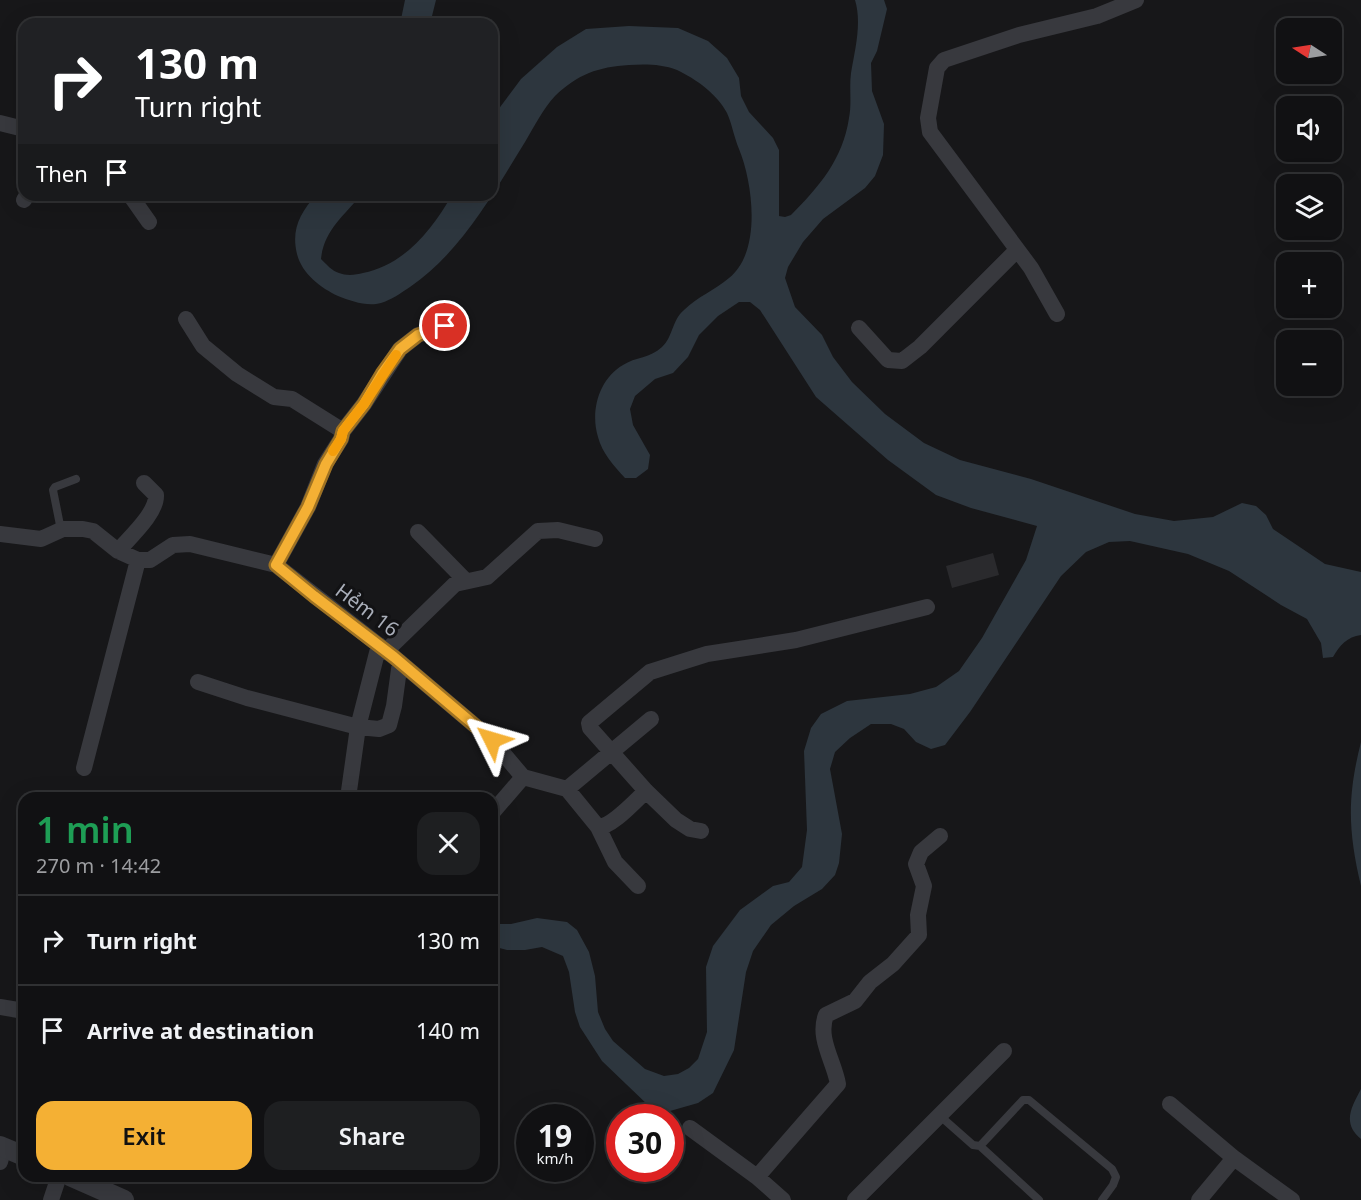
<!DOCTYPE html>
<html lang="en">
<head>
<meta charset="utf-8">
<style>
	:root { --surface:#111113; --page:#1e1f21; --text:#f1f3f6; --muted:#9c9da0; --line:#303133; --accent:#f4b034 }
	body { margin:0; font-family:"Noto Sans",sans-serif; background:var(--page); color:var(--text); height:100vh; display:flex; flex-direction:column; font-size:22px; white-space:nowrap }
	* { box-sizing:border-box; margin:0 }
	p { font-size:20px; color:var(--muted) }
	.icon { flex:none; width:33px; height:33px; fill:none; stroke:currentColor; stroke-width:2; stroke-linecap:round; stroke-linejoin:round }
	.map { position:relative; flex:1; overflow:hidden }
	.details { position:absolute; left:18px; top:792px; width:480px; height:390px; display:flex; flex-direction:column; background:var(--surface); border-radius:18px; box-shadow:0 6px 24px #0002,0 0 0 2px var(--line) }
	.details>* { flex:none }
	.banner { position:absolute; left:18px; top:18px; width:480px; height:183px; border-radius:18px; box-shadow:0 6px 24px #0002,0 0 0 2px var(--line); background:#202124; color:#fff; overflow:hidden }
	.needle { width:39px; rotate:282deg }
	.tools { position:absolute; left:1276px; top:18px; display:grid; gap:12px }
	.tools a { display:grid; place-items:center; width:66px; height:66px; border-radius:12px; background:var(--surface); box-shadow:0 6px 24px #0002,0 0 0 2px var(--line); font-size:30px }
	.speed { position:absolute; left:516px; top:1104px; display:flex; gap:12px; font-size:30px; font-weight:700; text-align:center }
	.speed>* { display:grid; place-content:center; width:78px; height:78px; border-radius:50%; background:var(--surface); box-shadow:0 6px 24px #0002,0 0 0 2px var(--line); line-height:1 }
	.speed small { font-size:15px; font-weight:400 }
	.speed .limit { border:9px solid #d22; background:#fff; color:#111 }
	.pin { position:absolute; display:grid; place-items:center; width:51px; height:51px; color:#fff; margin:-26px; border:3px solid #fff; border-radius:50%; box-shadow:0 2px 6px #0007 }
	.me { position:absolute; width:66px; margin:-33px; rotate:310deg; stroke-linejoin:round; filter:drop-shadow(0 0 4px #0008) }
	.turn { display:flex; align-items:center; gap:21px; height:126px; padding:0 18px; font-size:27px }
	.turn .icon { width:78px; height:78px; stroke-width:2.5 }
	.turn b { display:block; font-size:42px; line-height:51px }
	.then { display:flex; align-items:center; height:57px; padding:0 18px; background:#0003; gap:12px; font-size:22px }
	.round { display:grid; place-items:center; flex:none; width:63px; height:63px; border-radius:18px; background:var(--page) }
	.summary { display:flex; align-items:center; justify-content:space-between; height:102px; padding:0 18px }
	h1 { font-size:36px; font-weight:600; line-height:45px; color:#1e9e55 }
	.primary-button { display:flex; gap:12px; margin-top:auto; padding:12px 18px }
	.primary-button a { flex:1; height:69px; border-radius:18px; background:var(--accent); color:#111; font-size:24px; font-weight:600; line-height:69px; text-align:center }
	.primary-button a+a { background:var(--page); color:var(--text) }
	ul { padding:0; list-style:none }
	li { display:flex; align-items:center; gap:18px; height:90px; padding:0 18px; border-top:2px solid var(--line) }
	li div { flex:1 }
	li b { display:block; font-size:22px }
	li em { font-style:normal }
	.map>svg:first-child { display:block }
</style>
</head>
<body>
<div class="map">
<svg width="1361" height="1200" viewBox="0 0 1361 1200">
	<rect width="100%" height="100%" fill="#171719"/>
	<path fill="#2d363e" d="M405,0H436L430,24H400Z
		M855,0H884L887,9L877,51L871,63L872,91L884,124L883,155L875,176L865,188L823,219L803,242L788,267L785,278L795,307L822,335L833,357L852,382L885,414L924,443L960,460L1031,479L1135,514L1174,521L1213,517L1242,503L1256,506L1266,515L1273,529L1325,564L1361,572V635C1347,637 1340,645 1333,657L1323,658L1321,643L1307,619L1281,605L1229,571L1188,554L1130,541L1109,542L1086,552L1061,576L970,712L945,745L931,749L916,742L904,729L891,724H871L850,738L835,752L830,769L842,834L839,863L835,875L822,889L794,906L771,925L753,951L746,972L734,1050L713,1093L698,1103L670,1111L650,1107L602,1061L580,1027L575,1012L569,972L563,956L542,947L525,950H507L492,946V924H511L537,918L567,922L577,930L589,952L595,976L598,1012L605,1029L613,1041L645,1069L664,1076L678,1074L689,1068L698,1059L707,1032L706,967L713,946L740,910L773,886L789,882L802,867L807,830L804,751L811,728L821,714L847,701L910,694L936,687L959,671L982,638L1026,560L1037,526L971,508L936,495L888,460L816,397L760,310L750,302H739L718,316L699,335L688,357L673,373L655,379L635,396L630,409L633,425L650,455L648,469L636,478H625C614,466 602,453 598,437C590,411 599,379 623,365C635,357 651,358 662,347C673,337 672,320 684,310C697,297 715,290 729,278C762,252 753,183 739,149C734,137 732,124 727,113C717,94 696,79 677,70C662,64 645,64 629,65C598,67 578,74 555,96C543,109 534,127 525,142C493,194 461,252 410,287C401,293 391,300 381,303C367,307 351,301 338,296C321,288 302,274 297,254C291,230 300,213 316,195H361C344,216 324,230 321,259C326,264 332,271 339,273C346,276 356,275 363,273C404,265 432,230 452,195H492V118L521,79L557,47L586,29L629,26L678,28L708,41L727,58L739,78L741,96L749,112L773,138L779,150V216L785,217L791,215C819,187 843,159 849,118C852,103 849,88 851,73C855,49 862,23 855,0Z
		M1361,742V886C1348,831 1347,797 1361,742Z
		M1361,1089V1139C1342,1123 1351,1108 1361,1089Z"/>
	<path fill="#2a2a2d" d="M993,553L999,575L952,588L946,566Z"/>
	<g fill="none" stroke-linecap="round" stroke-linejoin="round">
		<path stroke="#38393e" stroke-width="8" d="M61,530L53,490L55,487L76,479
			M939,1115L973,1145L980,1146L1039,1200
			M980,1146L1023,1100H1029L1112,1169L1116,1177L1113,1185L1102,1200"/>
		<path stroke="#38393e" stroke-width="16" d="M0,123L24,129
			M130,195L149,222
			M24,200L27,195
			M1057,314L1031,268L930,132L928,118L937,68L944,60L1019,35L1097,16L1136,0
			M186,319L203,346L237,374L274,397L292,399L343,431L341,439L325,464L308,507L276,565
			M859,328L888,360L902,361L920,347L1017,250
			M343,431L364,404L400,349L418,335L457,322
			M418,532L466,581
			M0,534L41,539L63,529H83L93,531L118,551L138,560H150L173,545L190,544L276,565L394,657L492,740L523,777L567,789L598,827L615,862L638,886
			M118,551C130,537 157,513 156,495L144,483
			M386,651L455,584L487,577L538,531L558,530L595,539
			M198,682L247,698L358,727L379,729L389,725L394,706L400,662
			M84,768L138,560
			M567,789L651,719
			M348,798L358,727L379,645
			M492,813L523,777
			M598,827C612,827 635,801 646,791
			M701,831L690,829L676,820L646,791L590,728L589,723L650,672L707,654L796,640L927,607
			M0,1007L24,1011
			M1170,1104L1234,1158L1199,1200
			M690,1128L757,1177L783,1200
			M1234,1158L1292,1200
			M0,1162L4,1147
			M757,1177L838,1084C834,1061 817,1038 826,1015L855,1001L870,982L893,964L919,935L918,915L924,886L916,864L921,852L940,836
			M51,1200L59,1176
			M855,1200L1004,1051"/>
		<path stroke="#38393e" stroke-width="20" d="M0,1146L24,1156
			M70,1176L124,1200"/>
	</g>
	<g fill="none" stroke-linecap="round" stroke-linejoin="round">
		<g stroke="#9f7222" stroke-width="15">
			<path id="route" d="M445,326L418,335L400,349L382,374L364,404L343,431L341,439L326,464L308,507L276,565L314,596L394,657L492,740"/>
		</g>
		<use href="#route" stroke="#f4b034" stroke-width="10"/>
		<path stroke="#f59e0b" stroke-width="10" d="M333,451L341,439L343,431L364,404L396,355"/>
	</g>
	<g text-anchor="middle" stroke-width="6" stroke-linejoin="round" paint-order="stroke">
		<g font-size="20" fill="#a9aeb9" stroke="#121214">
			<text transform="translate(367 610) rotate(37)" y="7">Hẻm 16</text>
		</g>
	</g>
</svg>
<div class="tools">
<a><svg class="needle" viewBox="-14 -14 28 28"><path d="M0-13l5 13h-10z" fill="#e53935"/><path d="M0 13l5-13h-10z" fill="#9c9da0"/></svg></a>
<a><svg class="icon" aria-label="sound" viewBox="0 0 24 24"><path d="M4 9h4l5-4v14l-5-4H4zM17 9q2 3 0 6"/></svg></a>
<a><svg class="icon" aria-label="layers" viewBox="0 0 24 24"><path d="M12 4l9 5-9 5-9-5zM3 14l9 5 9-5"/></svg></a>
<a>+</a>
<a>−</a>
</div>
<div class="speed"><div>19<small>km/h</small></div><div class="limit">30</div></div>
<div class="pin" style="left:445px;top:326px;background:#d93025"><svg class="icon" aria-label="arrive" viewBox="0 0 24 24"><path d="M6 21V4h12l-3 4 3 4H6"/></svg></div>
<svg class="me" style="left:492px;top:740px" viewBox="-20 -20 40 40"><path d="M0-17L14 15 0 8-14 15z" fill="#f4b034" stroke="#fff" stroke-width="4"/></svg>
<div class="banner">
<div class="turn"><svg class="icon" aria-label="right" viewBox="0 0 24 24"><path d="M7 20v-9h11M14 6l5 5-5 5"/></svg><div><b>130 m</b>Turn right</div></div>
<div class="then">Then<svg class="icon" aria-label="arrive" viewBox="0 0 24 24"><path d="M6 21V4h12l-3 4 3 4H6"/></svg></div>
</div>
<section class="details">
<div class="summary"><div><h1>1 min</h1><p>270 m · 14:42</p></div><a class="round"><svg class="icon" aria-label="close" viewBox="0 0 24 24"><path d="M6 6l12 12M18 6L6 18"/></svg></a></div>
<ul>
<li><svg class="icon" aria-label="right" viewBox="0 0 24 24"><path d="M7 20v-9h11M14 6l5 5-5 5"/></svg><div><b>Turn right</b></div><em>130 m</em></li>
<li><svg class="icon" aria-label="arrive" viewBox="0 0 24 24"><path d="M6 21V4h12l-3 4 3 4H6"/></svg><div><b>Arrive at destination</b></div><em>140 m</em></li>
</ul>
<div class="primary-button"><a>Exit</a><a>Share</a></div>
</section>
</div>
</body>
</html>
